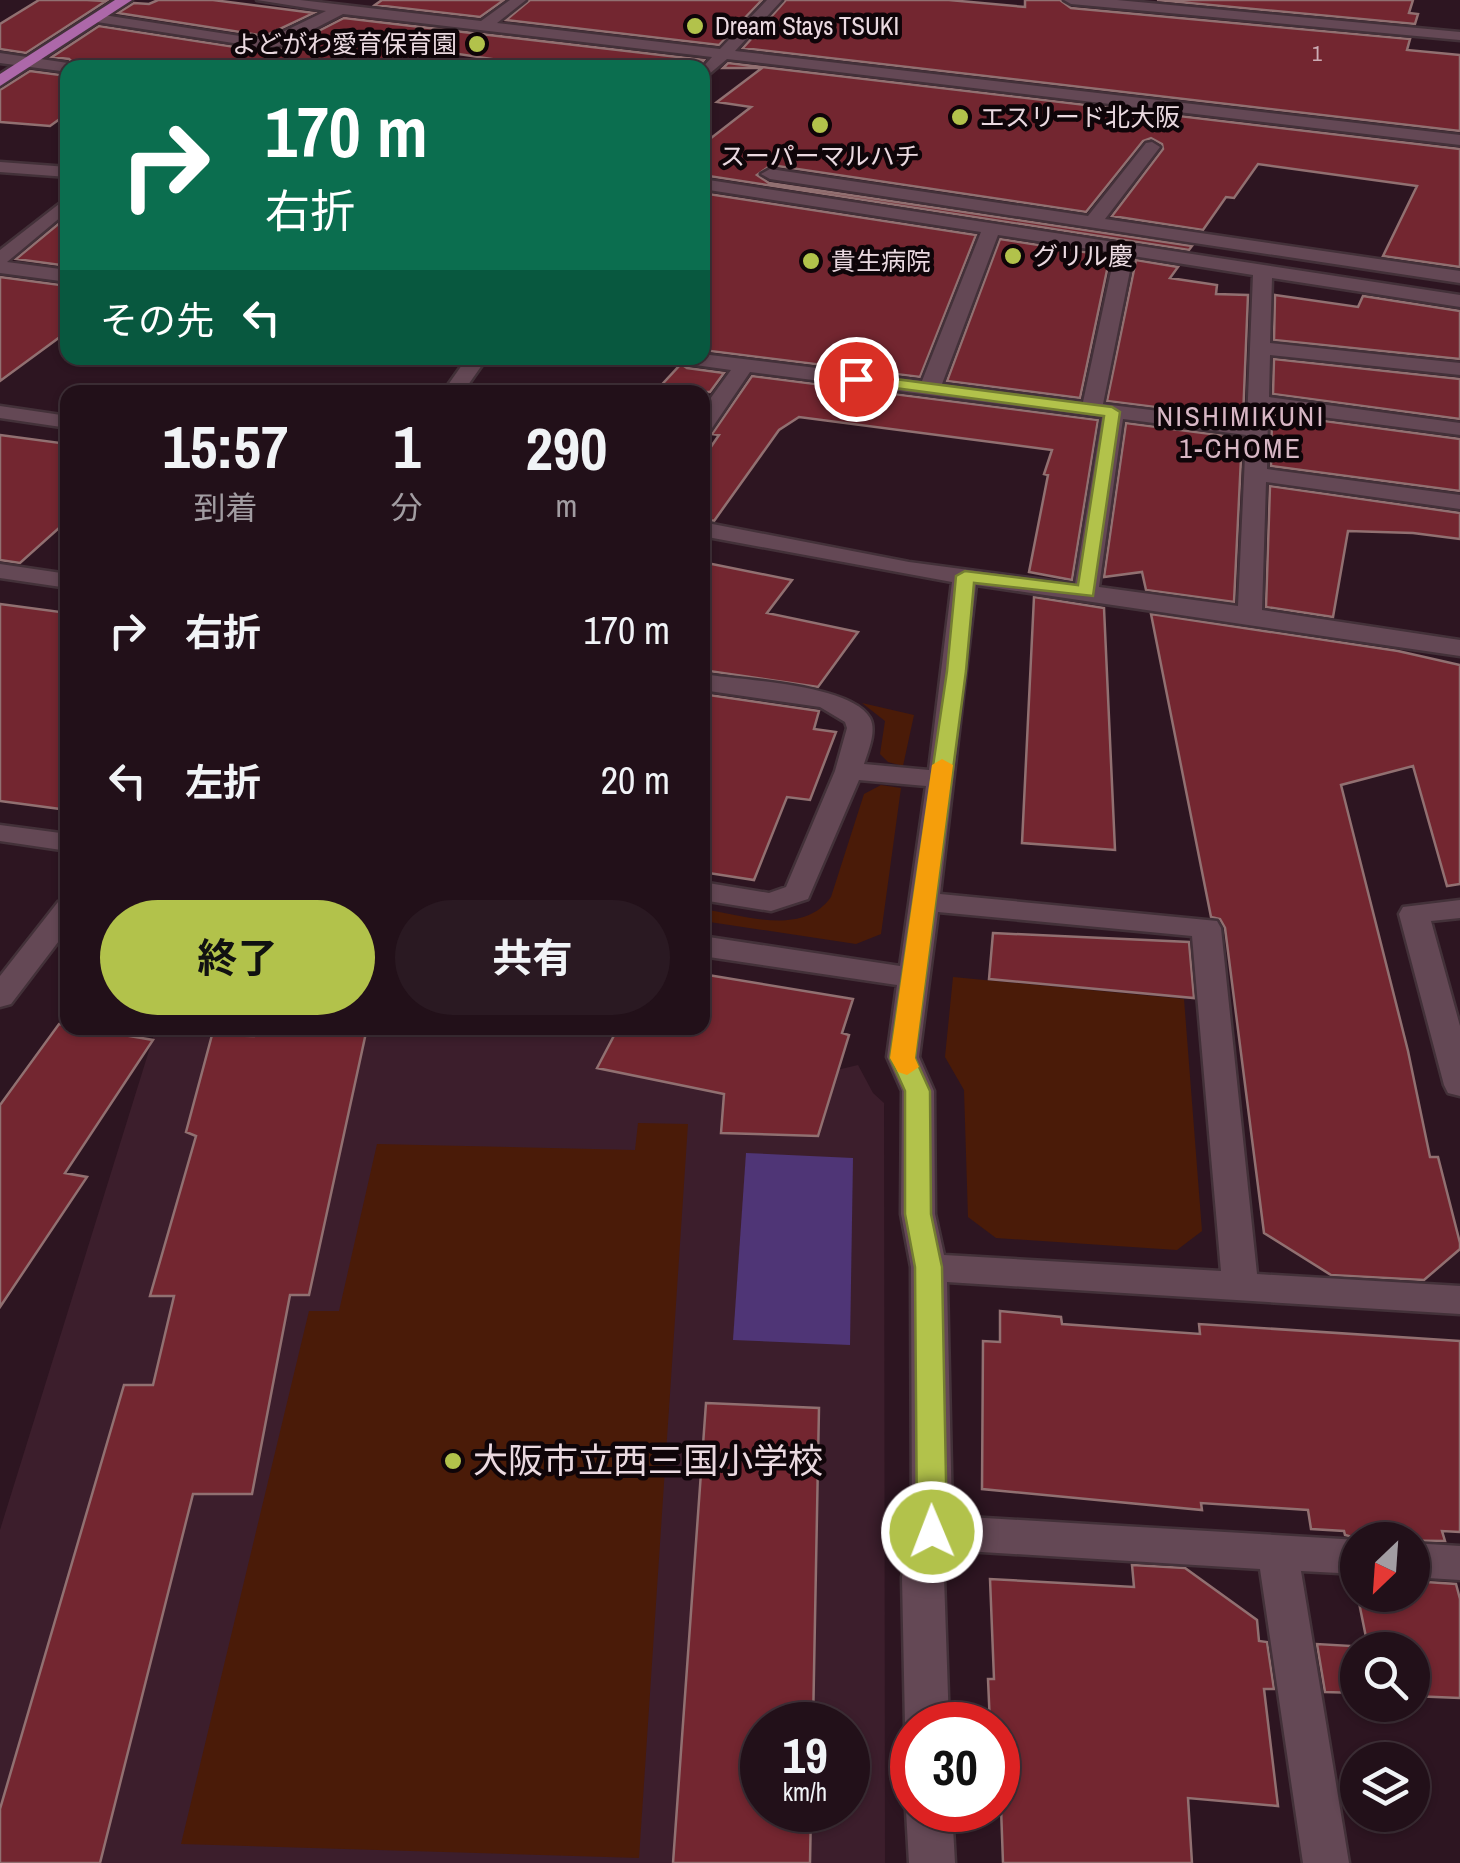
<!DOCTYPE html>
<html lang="ja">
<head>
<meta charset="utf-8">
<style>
	:root { --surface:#221019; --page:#2a1922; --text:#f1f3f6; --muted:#a29da2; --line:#3f3038; --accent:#b2c24b }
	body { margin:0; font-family:"Archivo Narrow","Noto Sans JP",sans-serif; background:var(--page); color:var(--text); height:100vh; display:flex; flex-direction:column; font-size:38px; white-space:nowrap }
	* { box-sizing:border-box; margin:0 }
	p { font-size:32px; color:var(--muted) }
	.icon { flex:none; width:55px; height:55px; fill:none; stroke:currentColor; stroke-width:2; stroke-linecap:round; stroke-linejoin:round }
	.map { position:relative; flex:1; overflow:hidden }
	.side { position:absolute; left:60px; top:385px; width:650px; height:650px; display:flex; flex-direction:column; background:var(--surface); border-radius:20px; box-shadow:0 2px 8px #0004,0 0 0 2px var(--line) }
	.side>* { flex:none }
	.banner { position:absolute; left:60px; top:60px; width:650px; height:305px; border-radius:20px; box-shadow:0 2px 8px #0004,0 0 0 2px var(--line); background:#0b6e4f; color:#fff; overflow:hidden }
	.needle { width:65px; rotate:205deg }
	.buttons { position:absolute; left:1340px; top:1522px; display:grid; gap:20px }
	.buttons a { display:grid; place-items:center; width:90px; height:90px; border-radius:50%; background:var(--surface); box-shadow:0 2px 8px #0004,0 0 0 2px var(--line); font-size:50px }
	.speed { position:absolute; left:740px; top:1702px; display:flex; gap:20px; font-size:50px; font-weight:700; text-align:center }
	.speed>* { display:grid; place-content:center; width:130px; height:130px; border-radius:50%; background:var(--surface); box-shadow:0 2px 8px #0004,0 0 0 2px var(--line); line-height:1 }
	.speed small { font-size:25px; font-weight:400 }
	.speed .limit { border:15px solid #d22; background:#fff; color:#111 }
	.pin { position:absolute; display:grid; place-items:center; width:85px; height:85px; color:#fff; margin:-42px; border:5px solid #fff; border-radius:50%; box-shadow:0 2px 10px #0007 }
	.me { position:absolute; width:110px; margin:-55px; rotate:359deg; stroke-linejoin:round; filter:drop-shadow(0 0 8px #0008) }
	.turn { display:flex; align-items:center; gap:35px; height:210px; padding:0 40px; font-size:45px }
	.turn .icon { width:130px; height:130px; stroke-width:2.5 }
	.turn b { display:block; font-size:70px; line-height:85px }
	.then { display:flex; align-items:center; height:95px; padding:0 40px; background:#0003; gap:20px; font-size:38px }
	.eta { display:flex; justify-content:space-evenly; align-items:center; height:170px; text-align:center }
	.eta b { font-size:60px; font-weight:700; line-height:70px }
	.primary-button { display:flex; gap:20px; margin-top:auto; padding:20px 40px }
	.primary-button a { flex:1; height:115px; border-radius:60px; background:var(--accent); color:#111; font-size:40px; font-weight:700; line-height:115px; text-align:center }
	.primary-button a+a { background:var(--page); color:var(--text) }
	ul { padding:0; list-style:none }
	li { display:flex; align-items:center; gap:30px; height:150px; padding:0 40px }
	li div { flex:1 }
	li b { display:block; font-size:38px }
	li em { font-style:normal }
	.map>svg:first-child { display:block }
</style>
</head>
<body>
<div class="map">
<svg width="1460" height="1863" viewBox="0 0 1460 1863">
	<rect width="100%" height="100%" fill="#2d1521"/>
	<path fill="#3c1e2c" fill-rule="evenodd" d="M156,1028H620L837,1070L858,1065L873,1093L884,1103L885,1863H0V1530ZM762,1725H848V1810H762Z"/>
	<path fill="#4a1b08" d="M862,703L914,715L903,766L888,762L880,754L885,721Z
		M881,785L901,788L881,934L856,944L703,921V909C742,915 803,937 831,897L864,794Z
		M953,977L1184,999L1202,1231L1177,1250L996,1238L968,1217L964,1090L945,1057Z
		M638,1123L688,1124L639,1858L181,1844L309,1311H339L377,1144L635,1150Z"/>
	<path fill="#4f3576" d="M746,1153L853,1158L850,1345L733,1340Z"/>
	<path fill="#732630" stroke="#917071" stroke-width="2.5" d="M39,0H87L106,1L26,53L0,49V24Z
		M158,0H213L314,13L265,36L118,13L134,3L149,4Z
		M382,0H504L480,17L375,5Z
		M530,0H762L719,45L506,20Z
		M786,0H949L1025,7V0H1060L1071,8L1410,39L1407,50L1460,55V131L743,48Z
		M1157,0H1413L1409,13L1418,14L1415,24Z
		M344,18L704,60L698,68H551L432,50L402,68H79L69,59L52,57L99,26L267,52L285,48Z
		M728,63L1460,149V267L1383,256L1417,186L1258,164L1234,198L1226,197L1203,230L1112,216L1163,149L1162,144L1151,138L1143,141L1086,212L771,165L757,175L769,183L1192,246L1189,250L702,175V145L751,107L717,102L762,68H723Z
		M30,71L68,76V113L50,126L0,122V90Z
		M702,193L976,235L920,377L702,350Z
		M68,216V266L16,259Z
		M1000,239L1110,256L1080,398L947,381Z
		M1136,260L1178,267L1170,278L1217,285L1216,294L1248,295L1243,418L1107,401Z
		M0,277L68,286V331L0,381Z
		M1275,295L1358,307L1363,296L1460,311V359L1274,340Z
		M1274,359L1460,379V419L1273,394Z
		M681,364L687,368L724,373L710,392H655Z
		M752,376L1098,420L1072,580L1029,572L1048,475L1044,474L1052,450L799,417L779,430L714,521L702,518V460L719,435L712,434Z
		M1272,414L1460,439V491L1271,466Z
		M1126,423L1242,438L1234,602L1146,590L1142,572L1104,577Z
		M0,435L68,444V520L20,563L0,560Z
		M1270,486L1460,513V539L1413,533L1348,531L1333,617L1266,607Z
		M702,562L792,580L767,613L858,632L818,687L702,670Z
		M1034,597L1104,608L1115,850L1022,843Z
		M0,604L68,613V810L0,801Z
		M1151,614L1398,651L1460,665V884L1447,886L1413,766L1341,785L1408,1051L1430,1157H1438L1460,1243V1249L1424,1280L1331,1275L1264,1233L1225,928L1220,919L1211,917Z
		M702,694L819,711L814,729L836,732L810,800L787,797L754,880L702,872Z
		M993,933L1189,942L1194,998L989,979Z
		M702,974L853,999L842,1033L849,1035L818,1136L721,1133L724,1094L597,1068L618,1028H702Z
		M59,1024L153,1040L65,1173L87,1177L0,1307V1105Z
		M257,1028H367L309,1295H290L252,1494H193L100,1863H0V1809L124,1385H153L174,1296H150L196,1136L186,1132L212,1035L254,1036Z
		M1000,1311L1061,1317L1062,1324L1200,1334L1199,1324L1460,1341V1532L1442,1531L1445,1541L1363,1540L1345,1535L1344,1531L1311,1529L1308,1510L1201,1503L1202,1510L982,1489L983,1341L1000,1342Z
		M706,1403L819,1408L813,1725H762V1810H811L810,1863H673Z
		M1132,1565L1185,1568L1257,1620L1259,1641L1267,1642L1274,1689H1264L1278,1806L1188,1798L1192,1863H1003L998,1725H990L988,1679H994L990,1579L1134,1587Z
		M1354,1578H1358V1595H1412V1581L1456,1584L1460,1599V1698L1412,1696V1650H1358V1693L1325,1692L1317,1644L1368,1647Z"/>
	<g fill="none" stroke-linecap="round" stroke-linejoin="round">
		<g stroke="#433139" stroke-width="5">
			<path id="minor" d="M257,0H300L481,21L510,0H526L497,23L720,49L767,0H782L735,51L1460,135V145L727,59L702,80V68L712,57L343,14L283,45L266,48L97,22L90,18L97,14L266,40L326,11Z
				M1064,0H1117L1460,32V40L1071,4Z
				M0,53L68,63L75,68H68V72L0,63Z
				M1152,142L1160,147L1105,219L1460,271V283L770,179L761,174L770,169L1088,216L1146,143Z
				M0,162L68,167V177L0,172Z
				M702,179L1460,295V307L1272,278L1270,343L1460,363V375L1270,355L1269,397L1460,423V435L1268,410L1267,469L1460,495V509L1266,482L1262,610L1460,640V656L976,585L940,894L1217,921L1221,928L1257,1274L1460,1286V1314L947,1282L952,1516L1359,1540L1358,1574L1301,1571L1349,1863H1303L1260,1569L949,1550L944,1577L949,1725H912V1739L905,1725L902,1577L912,1532L911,1267L901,1214L902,1091L887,1057L897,985L702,956V936L900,966L926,786L859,780L808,899L771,911L702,900V882L769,893L786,887L835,771L847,728L845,722L820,707L702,690V674C739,680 851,684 870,718C877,731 868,751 864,764L929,770L952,582L702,536V522L909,562L1075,584L1102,417L750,372L710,431L702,432V410L731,370L688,364L678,358H702V354L922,381L981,232L702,189ZM998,235L1115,253L1083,402L942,384ZM1133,256L1253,275L1247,422L1103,404ZM1123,419L1246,435L1238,606L1099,587ZM938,912L1192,936L1221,1271L944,1255L935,1214L934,1091L919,1057Z
				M68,197V211L7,262L68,270V282L0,273V250Z
				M467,358H487L463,392H443Z
				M0,406L68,416V428L0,418Z
				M0,564L68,574V588L0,578Z
				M0,825L68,834V851L0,841Z
				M68,899V929L11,1004L0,1007V976L58,902Z
				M1460,900V918L1431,921L1460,1026V1096L1448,1093L1444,1085L1399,914L1403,907Z
				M1412,1543L1460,1546V1580L1412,1577Z
				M912,1796V1810H952L955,1863H909L906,1810Z"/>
		</g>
		<g stroke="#433139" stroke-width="5">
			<path id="major" d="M115,0H132L0,86V74Z"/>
		</g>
		<use href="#minor" fill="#644855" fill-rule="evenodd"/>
		<use href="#major" fill="#ad68a9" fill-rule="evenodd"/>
	</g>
	<path fill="#b2c24b" stroke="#747e31" stroke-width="2.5" d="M856,374L1112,407L1120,412L1093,596L974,583L966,671L915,1058L930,1091L931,1214L942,1267L947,1532L943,1541L932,1545L921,1541L917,1532L915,1267L905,1214V1091L890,1058L947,671L956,576L965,571L1078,585L1104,416L850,382L848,379Z"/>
	<path fill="#f59e0b" d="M942,759L953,765L915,1058L919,1067L907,1075L898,1072L890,1058L932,765Z"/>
	<g fill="#b2c24b" stroke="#0f0509" stroke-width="4">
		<circle cx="695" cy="26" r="10"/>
		<circle cx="477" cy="44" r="10"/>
		<circle cx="960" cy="117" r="10"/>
		<circle cx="820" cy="125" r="10"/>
		<circle cx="1013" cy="256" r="10"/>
		<circle cx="811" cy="261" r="10"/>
		<circle cx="453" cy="1461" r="10"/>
	</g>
	<g text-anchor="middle" stroke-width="9" stroke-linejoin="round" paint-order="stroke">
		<g font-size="22" fill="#ccacb4">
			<text x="1317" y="61">1</text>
		</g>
		<g font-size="25" fill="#ead9e0" stroke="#0f0509" text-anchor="start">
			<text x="715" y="35">Dream Stays TSUKI</text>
			<text x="457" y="53" text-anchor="end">よどがわ愛育保育園</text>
			<text x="980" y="126">エスリード北大阪</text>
			<text x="820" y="165" text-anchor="middle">スーパーマルハチ</text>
			<text x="1033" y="265">グリル慶</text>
			<text x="831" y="270">貴生病院</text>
		</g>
		<g font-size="28" letter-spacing="2.5" fill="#d8b7c5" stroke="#0f0509">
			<text x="1241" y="426">NISHIMIKUNI<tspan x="1241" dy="32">1-CHOME</tspan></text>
		</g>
		<g font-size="35" fill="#ead9e0" stroke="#0f0509" text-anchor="start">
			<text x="473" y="1473">大阪市立西三国小学校</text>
		</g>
	</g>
</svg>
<div class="buttons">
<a><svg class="needle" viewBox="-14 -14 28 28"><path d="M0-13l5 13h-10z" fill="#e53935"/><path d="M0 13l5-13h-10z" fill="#a29da2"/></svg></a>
<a><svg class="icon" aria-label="search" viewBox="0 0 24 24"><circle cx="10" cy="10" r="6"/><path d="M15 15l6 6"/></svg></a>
<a><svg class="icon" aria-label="layers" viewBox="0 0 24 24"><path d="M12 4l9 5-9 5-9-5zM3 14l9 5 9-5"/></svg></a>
</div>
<div class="speed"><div>19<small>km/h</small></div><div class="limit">30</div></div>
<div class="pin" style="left:856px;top:379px;background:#d93025"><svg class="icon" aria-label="arrive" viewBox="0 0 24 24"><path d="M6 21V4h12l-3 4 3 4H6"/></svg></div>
<svg class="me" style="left:932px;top:1532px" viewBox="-20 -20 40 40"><circle r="17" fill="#b2c24b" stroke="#fff" stroke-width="3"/><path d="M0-11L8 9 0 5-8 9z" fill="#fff"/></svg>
<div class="banner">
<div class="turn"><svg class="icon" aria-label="right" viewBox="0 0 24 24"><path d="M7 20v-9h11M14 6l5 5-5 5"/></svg><div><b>170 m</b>右折</div></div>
<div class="then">その先<svg class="icon" aria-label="left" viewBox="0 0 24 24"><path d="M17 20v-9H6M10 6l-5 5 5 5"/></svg></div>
</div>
<section class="side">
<div class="eta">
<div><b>15:57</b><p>到着</p></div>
<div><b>1</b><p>分</p></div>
<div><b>290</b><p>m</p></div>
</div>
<ul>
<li><svg class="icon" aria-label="right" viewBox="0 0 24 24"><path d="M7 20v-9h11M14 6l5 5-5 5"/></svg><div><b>右折</b></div><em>170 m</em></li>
<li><svg class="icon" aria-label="left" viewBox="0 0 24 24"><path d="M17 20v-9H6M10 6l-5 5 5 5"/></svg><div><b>左折</b></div><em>20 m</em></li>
</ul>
<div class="primary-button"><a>終了</a><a>共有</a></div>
</section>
</div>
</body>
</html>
